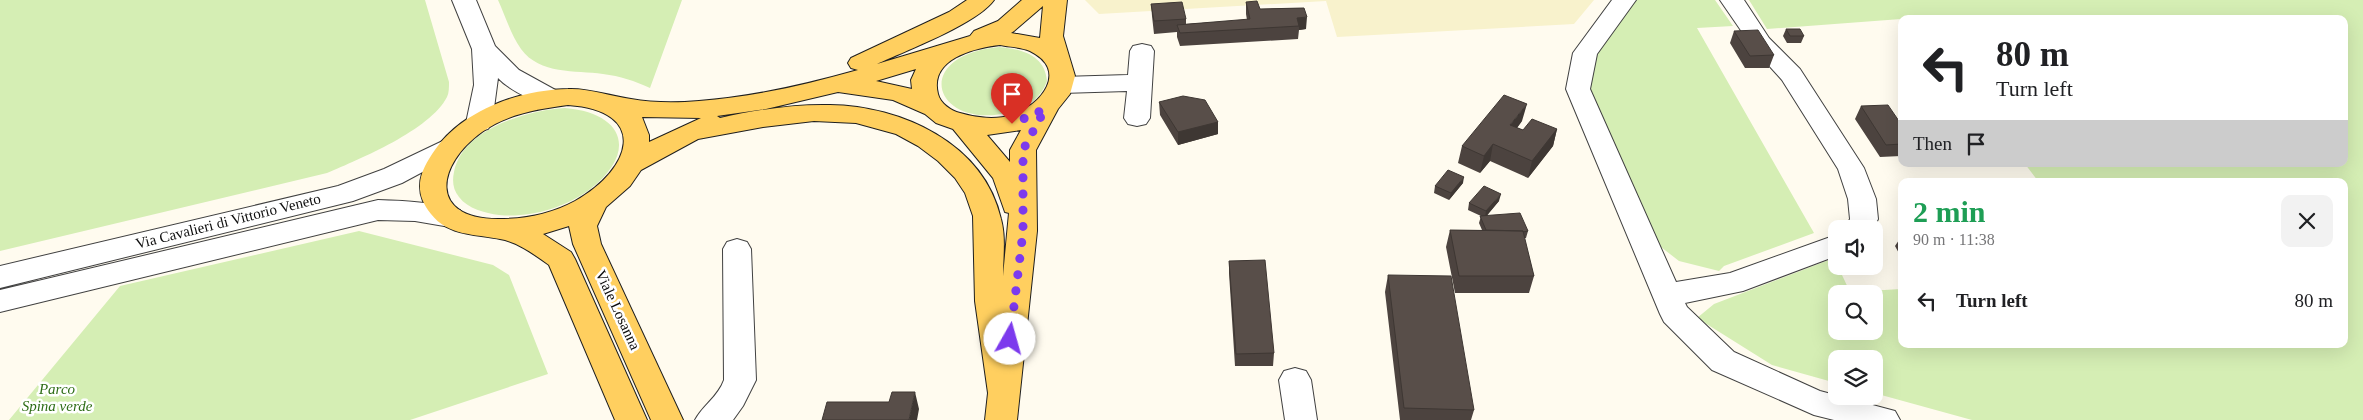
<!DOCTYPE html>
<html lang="en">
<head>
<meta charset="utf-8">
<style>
	:root { --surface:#fff; --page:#f2f2f2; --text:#202124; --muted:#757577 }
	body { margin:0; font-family:"Times New Roman",serif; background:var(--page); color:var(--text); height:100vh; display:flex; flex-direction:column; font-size:19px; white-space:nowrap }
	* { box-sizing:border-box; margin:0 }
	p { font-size:16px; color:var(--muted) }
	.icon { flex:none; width:28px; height:28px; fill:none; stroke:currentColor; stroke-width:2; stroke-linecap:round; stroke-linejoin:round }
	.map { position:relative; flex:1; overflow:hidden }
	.side { position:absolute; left:1898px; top:178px; width:450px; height:170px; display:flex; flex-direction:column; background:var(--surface); border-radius:10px; box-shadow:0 5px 20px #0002 }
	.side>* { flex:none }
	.guide { position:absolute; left:1898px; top:15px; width:450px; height:152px; border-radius:10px; box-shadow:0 5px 20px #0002; background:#fff; color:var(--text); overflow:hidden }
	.tools { position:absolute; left:1828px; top:220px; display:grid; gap:10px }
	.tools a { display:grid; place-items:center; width:55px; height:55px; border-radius:10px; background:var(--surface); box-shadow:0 5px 20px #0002; font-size:25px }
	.pin { position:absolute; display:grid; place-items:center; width:42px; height:42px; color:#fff; margin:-51px -21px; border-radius:50% 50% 50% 0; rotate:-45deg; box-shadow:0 0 5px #0007 }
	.pin .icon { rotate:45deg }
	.me { position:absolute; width:55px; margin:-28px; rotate:7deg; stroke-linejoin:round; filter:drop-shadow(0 0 4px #0008) }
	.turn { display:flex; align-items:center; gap:18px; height:105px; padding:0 15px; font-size:22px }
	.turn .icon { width:65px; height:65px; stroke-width:2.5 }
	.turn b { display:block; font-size:35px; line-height:42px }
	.then { display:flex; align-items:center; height:48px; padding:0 15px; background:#0003; gap:10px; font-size:19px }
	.round { display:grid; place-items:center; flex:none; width:52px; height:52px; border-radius:10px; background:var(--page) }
	.headline { display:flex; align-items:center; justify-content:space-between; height:85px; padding:0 15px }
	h1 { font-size:30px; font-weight:700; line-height:38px; color:#1e9e55 }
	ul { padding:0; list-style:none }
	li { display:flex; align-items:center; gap:15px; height:75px; padding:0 15px }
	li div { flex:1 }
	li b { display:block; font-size:19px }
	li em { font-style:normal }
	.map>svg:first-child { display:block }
</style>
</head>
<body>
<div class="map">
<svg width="2363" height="420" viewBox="0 0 2363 420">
	<rect width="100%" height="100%" fill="#fffbef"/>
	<path fill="#f8f2cc" d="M1085,0H1594L1574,24L1337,37L1326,1L1099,14Z"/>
	<path fill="#d5eeb4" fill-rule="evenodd" d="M0,0H425L449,82C449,87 449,93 447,97C430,130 360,159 327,173L0,251Z
		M498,0H682L650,88C635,81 620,76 603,74C575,70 540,75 521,49C511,35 505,15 498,0Z
		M1631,0H1715L1733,26L1697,28L1814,233L1724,266L1719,271L1679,261L1648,237L1585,95L1589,55Z
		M1749,0H2363V420H1972L1874,393V359H1836V383L1772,365L1697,318L1714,304L1834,258L1850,292L1901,289V344H2344V181H2038L2025,164H2344V19H1901L1767,29ZM1836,294H1874V331H1836Z
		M999,47C1021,49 1045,55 1047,81C1041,98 1028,107 1011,112C935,132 908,56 999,47Z
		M565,108C625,113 638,153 589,190C564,208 530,218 499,215C485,213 468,209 459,197C453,190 452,181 454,172C462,129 528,110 565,108Z
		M359,231L493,265L509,275L548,374L410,420H9L120,286Z"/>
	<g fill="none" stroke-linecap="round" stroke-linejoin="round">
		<g stroke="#414141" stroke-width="2">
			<path id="minor" d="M452,0H476L495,46L519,70L559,92L563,98L559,104C543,108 509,90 498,78L492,123L488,129L479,131L470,129L466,123L474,85L472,49Z
				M1612,0H1636L1597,54L1590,89L1676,282L1730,273L1836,235V256L1743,291L1685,303L1687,307L1734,352L1820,391L1895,411L1900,420H1834L1814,415L1712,370L1664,322L1660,314L1566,89L1573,53Z
				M1720,0H1744L1769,38L1800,69L1864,168L1876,199L1878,219L1873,229H1845L1850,219L1848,199L1838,169L1782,80L1753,48Z
				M1142,44L1151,46L1154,51L1150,118L1146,124L1137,126L1128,124L1124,118L1127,91L1062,93L1053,91L1050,85L1053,79L1062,77L1128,75L1130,51L1133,46Z
				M449,138L458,141L462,147L458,153L402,183L353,201L0,288V266L338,186L384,169Z
				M378,200C406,201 433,202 460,210L464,217L460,224L450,227L415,221L378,220L0,312V290Z
				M737,239L747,242L751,249L756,380L743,406L733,420H695C703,405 718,397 724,380L723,249L727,242Z
				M1295,368L1306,371L1311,380L1317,420H1285L1279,380L1284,371Z"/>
		</g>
		<g stroke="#1f1f1f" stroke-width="2">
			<path id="major" d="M967,0H994C977,24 905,51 877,64L970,36L974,31L998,21L1022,0H1067L1063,36L1075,76L1070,94L1058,109L1036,150L1037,231L1017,420H985L988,393L975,301L973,216L965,193L955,178L938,161L918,146L896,134L856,123L814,121L763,127L698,139L641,170L630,186L606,207L597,226L601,244L683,420H651L573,244L569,226L543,234L571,252L575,259L647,420H615L549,265C535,255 518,242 500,239C475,234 448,236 431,214C416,196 417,178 429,159C456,112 516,90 568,89C589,88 610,96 631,99C653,103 677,103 699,101C753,97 805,85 858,70L851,68L848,63L851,58L949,12ZM1043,6L1040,38L1011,33L1014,31ZM1000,45C1009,47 1021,47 1030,51C1069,70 1042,105 1012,115C996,120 976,118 960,113C951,111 940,103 938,94C929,59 974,48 1000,45ZM916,69L911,80L912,89L876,81ZM838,92L893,100L925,114L936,123L953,129L993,178L1005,212L1009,213L1003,276C1003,257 1006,237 1001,219C984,143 901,106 830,105C793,104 756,110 720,118L717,116L766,109ZM568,105C651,111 631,170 575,201C551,214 526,219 498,219C428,219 436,165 482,132C507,114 538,109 568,105ZM642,117L701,118L649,142V135ZM1021,130L1010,150V162L987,135Z"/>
		</g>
		<use href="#minor" fill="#fff" fill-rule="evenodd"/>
		<use href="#major" fill="#ffcf5f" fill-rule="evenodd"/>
	</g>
	<path fill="#4c433f" d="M1246,2L1260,9L1304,8L1306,29L1299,30L1298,39L1180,46L1177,37V32L1154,34L1152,16L1151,4L1186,19V24L1247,20L1246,14Z
		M1786,29L1804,36L1801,43H1787L1783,36Z
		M1734,31L1774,55L1769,68H1745L1730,43Z
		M1159,102L1218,122V134L1178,145L1160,115Z
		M1861,106L1901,124V156L1880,157L1855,119Z
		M1522,121L1517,128L1523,130L1557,129L1553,146L1528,178L1490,161L1480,173L1458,163L1462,146Z
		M1463,183L1449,200L1434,193L1435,186Z
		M1499,201L1486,216L1528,231L1526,238H1524L1534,276L1529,293H1455L1446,247L1450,230H1482L1479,223L1481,216L1468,210L1469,203Z
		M1899,240H1901V257L1895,246Z
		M1229,261L1274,353L1273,366H1235L1229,273Z
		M1388,275L1474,410L1471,420H1400L1385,292Z"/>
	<path fill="#3e3733" d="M1307,17L1306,29L1299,30V26L1297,18Z
		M1527,104L1522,121L1506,142L1510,125Z
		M1218,122V134L1178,145V132Z
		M1557,129L1553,146L1528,178L1532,161Z
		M1493,144L1490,161L1480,173L1484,156Z
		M1464,177L1463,183L1449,200L1451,193Z
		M1501,194L1499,201L1485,218L1486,211Z
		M915,392L919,409L917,420H909Z"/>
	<path fill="#584e49" stroke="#3e3733" d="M1257,1L1260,9L1304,8L1307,17L1297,18L1299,26L1180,33L1177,25L1250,19L1246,2Z
		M1182,2L1186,19L1154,21L1151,4Z
		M1786,29H1800L1804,36H1790Z
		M1758,30L1774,55L1750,56L1734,31Z
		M1504,95L1527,104L1510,125L1523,130L1532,119L1557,129L1532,161L1493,144L1484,156L1462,146Z
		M1183,96L1205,100L1218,122L1178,132L1159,102Z
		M1888,105L1901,124V144L1886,145L1861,106Z
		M1448,170L1464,177L1451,193L1435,186Z
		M1484,186L1501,194L1486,211L1469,203Z
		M1520,213L1528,231L1523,232V231L1486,230L1480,216Z
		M1450,230L1523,231L1534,276H1459Z
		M1265,260L1274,353L1236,354L1229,261Z
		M1388,275L1451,276L1474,410L1404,408Z
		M892,392H915L909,420H822L827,402H889Z"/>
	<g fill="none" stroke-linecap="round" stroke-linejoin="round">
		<path stroke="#7c3aed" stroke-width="9" stroke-dasharray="0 16.2" d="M1010,339L1023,232V150L1045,109L1012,124"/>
	</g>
	<g text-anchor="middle" stroke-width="5" stroke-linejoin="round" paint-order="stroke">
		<g font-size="15" fill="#0e0e0e" stroke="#fff">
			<text transform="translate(228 221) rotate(-14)" y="5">Via Cavalieri di Vittorio Veneto</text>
			<text transform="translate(618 310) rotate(65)" y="5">Viale Losanna</text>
		</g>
		<g font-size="15" font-style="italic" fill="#2e6d17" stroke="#fff">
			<text x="57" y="394">Parco<tspan x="57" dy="17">Spina verde</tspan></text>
		</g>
	</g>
</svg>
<div class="tools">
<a><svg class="icon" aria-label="sound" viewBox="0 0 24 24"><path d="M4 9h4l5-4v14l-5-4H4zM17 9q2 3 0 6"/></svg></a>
<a><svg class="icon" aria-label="search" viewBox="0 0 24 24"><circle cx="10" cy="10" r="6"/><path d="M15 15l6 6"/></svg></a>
<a><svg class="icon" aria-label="layers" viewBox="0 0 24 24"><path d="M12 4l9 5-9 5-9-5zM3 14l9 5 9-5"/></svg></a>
</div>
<div class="pin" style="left:1012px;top:124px;background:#d93025"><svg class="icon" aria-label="arrive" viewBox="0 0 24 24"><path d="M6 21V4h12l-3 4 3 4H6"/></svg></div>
<svg class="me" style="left:1010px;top:339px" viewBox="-20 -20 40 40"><circle r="19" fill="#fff"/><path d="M0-13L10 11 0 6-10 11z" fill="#7c3aed"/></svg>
<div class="guide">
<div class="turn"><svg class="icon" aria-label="left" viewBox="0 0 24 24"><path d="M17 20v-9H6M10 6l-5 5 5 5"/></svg><div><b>80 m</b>Turn left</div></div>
<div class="then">Then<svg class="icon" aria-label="arrive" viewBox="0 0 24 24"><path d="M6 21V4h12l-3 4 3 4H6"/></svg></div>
</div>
<section class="side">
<div class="headline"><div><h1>2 min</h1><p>90 m · 11:38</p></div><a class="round"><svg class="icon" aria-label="close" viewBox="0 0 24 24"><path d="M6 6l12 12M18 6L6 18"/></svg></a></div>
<ul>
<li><svg class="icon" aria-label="left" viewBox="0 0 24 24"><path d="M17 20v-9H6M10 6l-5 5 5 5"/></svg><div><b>Turn left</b></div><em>80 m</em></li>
</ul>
</section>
</div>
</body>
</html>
